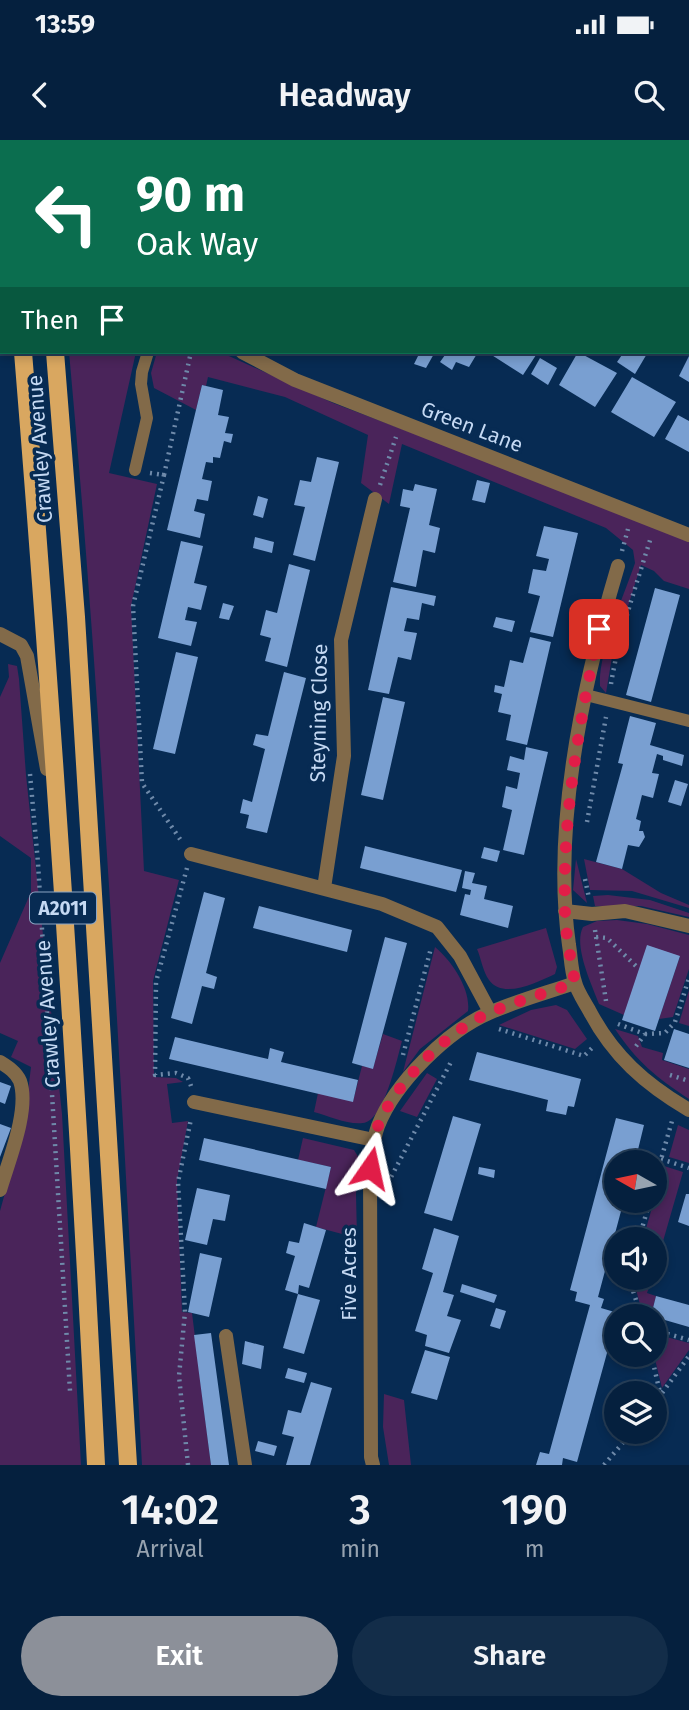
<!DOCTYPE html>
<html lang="en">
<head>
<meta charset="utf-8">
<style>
	:root { --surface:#05203e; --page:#132d49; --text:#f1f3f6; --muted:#97a3b0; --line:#263e58; --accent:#8c9099 }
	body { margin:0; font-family:"Fira Sans",sans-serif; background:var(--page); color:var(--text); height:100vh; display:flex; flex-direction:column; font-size:26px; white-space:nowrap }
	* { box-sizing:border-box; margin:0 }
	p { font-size:23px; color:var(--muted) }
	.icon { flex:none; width:38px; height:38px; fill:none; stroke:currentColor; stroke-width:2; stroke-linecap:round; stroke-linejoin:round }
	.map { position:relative; height:1325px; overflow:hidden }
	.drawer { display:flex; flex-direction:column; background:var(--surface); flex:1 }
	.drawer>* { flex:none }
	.guide { position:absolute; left:0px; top:0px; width:690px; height:214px; box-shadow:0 4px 10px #0003,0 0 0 2px var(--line); background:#0b6e4f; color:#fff; overflow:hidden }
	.needle { width:46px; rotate:279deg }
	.controls { position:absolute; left:604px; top:1010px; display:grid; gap:14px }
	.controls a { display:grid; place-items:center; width:63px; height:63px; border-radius:50%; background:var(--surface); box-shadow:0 4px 10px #0003,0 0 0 2px var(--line); font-size:35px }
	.pin { position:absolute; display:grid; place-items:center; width:60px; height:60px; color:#fff; margin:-30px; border-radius:14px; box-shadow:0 4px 10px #0006 }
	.me { position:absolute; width:77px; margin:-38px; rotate:11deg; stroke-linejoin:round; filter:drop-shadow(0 0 5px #0008) }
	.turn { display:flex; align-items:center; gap:24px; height:147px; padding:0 21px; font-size:32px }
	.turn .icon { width:91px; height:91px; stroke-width:2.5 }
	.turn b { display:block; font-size:49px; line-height:60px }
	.then { display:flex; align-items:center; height:66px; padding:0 21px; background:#0003; gap:14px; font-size:26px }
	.eta { display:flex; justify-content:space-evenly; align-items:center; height:119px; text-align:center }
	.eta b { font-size:42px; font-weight:600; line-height:49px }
	.button { display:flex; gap:14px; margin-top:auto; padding:14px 21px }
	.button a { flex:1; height:80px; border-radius:42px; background:var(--accent); color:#fff; font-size:28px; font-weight:600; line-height:80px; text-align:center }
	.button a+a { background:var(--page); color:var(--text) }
	.status { display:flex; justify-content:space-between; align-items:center; height:49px; padding:0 35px; background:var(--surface); direction:ltr }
	.status svg { height:19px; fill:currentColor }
	header { display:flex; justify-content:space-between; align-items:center; height:91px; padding:0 21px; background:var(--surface); font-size:32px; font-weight:600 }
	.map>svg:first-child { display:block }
</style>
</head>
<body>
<div class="status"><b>13:59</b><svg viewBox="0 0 49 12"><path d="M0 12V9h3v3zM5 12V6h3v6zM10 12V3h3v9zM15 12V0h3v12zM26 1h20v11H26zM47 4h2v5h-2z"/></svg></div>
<header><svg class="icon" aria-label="back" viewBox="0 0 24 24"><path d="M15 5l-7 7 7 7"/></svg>Headway<svg class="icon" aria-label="search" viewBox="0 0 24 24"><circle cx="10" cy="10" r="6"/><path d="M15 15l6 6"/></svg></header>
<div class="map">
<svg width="689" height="1325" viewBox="0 0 689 1325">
	<rect width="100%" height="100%" fill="#072b53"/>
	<path fill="#4a245a" d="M69,212H136L109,333L157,344L131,466L144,731L179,740L153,841L154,937L176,938L183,942L167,944L172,983L188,981L177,1041L182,1172L192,1173L211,1325H142C121,954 103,582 69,212Z
		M157,212H220L333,263L611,368L689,402V449L664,441L654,431L641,425L612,517L606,553L600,546C598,512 624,456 635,423L633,410L606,388L402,304L389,364L361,343L368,295L285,257L208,237L206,246L202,245L196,270L154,248L151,233Z
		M8,524L17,526L19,539L26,635L62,974L81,1325H0V1071L24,984L31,927L11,917L18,901L0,893V823L31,752V718L0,696V557L9,537Z
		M576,719L587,763L573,750Z
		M584,719L622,729L661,753L689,765V768L632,751L590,750Z
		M608,755L650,760L689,773V777L641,766H595L593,756Z
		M617,780L647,784L689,795V829L673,877L659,879L680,816L624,875L599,864C592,845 573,806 583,787L597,781Z
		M546,788L557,827L555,834C538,842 503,860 489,840C483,832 481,818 477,809Z
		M435,807C451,820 471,849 468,871L420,909L403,932Z
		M689,850V886L679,883Z
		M556,865L567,870L587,899L575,909L499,885L531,870Z
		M615,889L638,896L642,907L663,913L662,920L689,929V959C656,937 637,922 615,889Z
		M383,894L402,901C397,919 384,981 363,983C348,985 329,976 314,972L318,953L353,961L362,926L373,928Z
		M427,933L437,939L417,977L400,971Z
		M678,985L689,990V1023L669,1017Z
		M303,998L354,1010L359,1018L356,1054L357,1098L316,1087L331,1027L298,1020Z
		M664,1026L683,1032L655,1129L654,1099H643Z
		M633,1138H652L647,1153L656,1156L651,1176H643Z
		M655,1194L689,1203V1210L662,1248L654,1215Z
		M384,1254L404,1260L411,1325H389L383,1287Z"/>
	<path fill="#799fd1" d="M420,212H435L426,228L414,224Z
		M439,212H478L469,227L456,222L452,230L440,222L445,215Z
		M487,212H538L523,235Z
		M578,212L617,233L595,267L559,245Z
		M624,212H648L635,234L617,222Z
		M689,216V242L679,236Z
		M540,218L557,228L548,245L531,234Z
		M632,237L676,262L654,297L611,272Z
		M202,245L223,250L218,275L229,277L225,293L233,294L231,303L224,301L220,318L213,317V323L206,322L202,339L212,341L208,361L197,359L194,371L205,374L200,398L167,390Z
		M678,275L689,281V312L665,299Z
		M317,317L339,322L315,421L293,415L305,367L294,365L300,340L311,342Z
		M477,340L490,343L485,363L472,360Z
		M415,344L437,349L429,385L440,388L435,413L423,410L416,447L393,442L410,368L400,366L403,349L413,351Z
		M258,356L268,359L263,378L253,375Z
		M544,386L578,393L553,497L530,492L540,456L528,453L533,429L546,431L549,419L536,416Z
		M255,397L274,402L272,413L253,408Z
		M181,401L203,406L194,443L207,446L201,470L188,467L185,480L197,482L191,506L158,498Z
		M289,424L310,430L287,527L265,521L271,498L260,495L266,470L277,473Z
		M391,447L436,456L434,466L422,463L419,480L407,478L404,491L417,493L411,520L398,517L389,554L368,550Z
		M655,448L680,455L651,562L626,555Z
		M223,463L234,466L229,480L219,478Z
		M496,477L515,481L512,492L493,487Z
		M530,497L551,502L527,605L506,600L511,575L498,572L502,554L494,552L495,545L504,547L510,520L523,523Z
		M176,512L198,517L175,614L153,609Z
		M284,532L306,538L267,693L246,688L249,675L240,673L243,659L252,662L265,609L253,605L256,594L268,596Z
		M383,557L405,562L383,660L361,655Z
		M630,576L656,583L650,605L684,615L682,626L663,620V616L657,614L652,633L659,634L653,658L642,655L636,679L641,681L639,691H643L645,697L639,707L628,705L622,729L596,722L623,624L618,623Z
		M526,607L548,612L524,715L503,710L512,670L502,667L506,646L517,649L520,633L507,630L510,616L524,620Z
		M675,640L688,644L681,666L668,662Z
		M365,706L462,730L456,752L360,728Z
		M484,707L500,711L497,722L481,718Z
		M465,731L475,733L472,743L487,746L484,759L513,766L508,788L460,775L465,754L470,755L471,750L462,748Z
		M204,752L225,758L206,833L217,837L214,849L202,846L192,884L171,878Z
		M259,766L352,790L347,812L253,788Z
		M385,797L407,803L373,929L352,923Z
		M647,805L680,816L655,891L622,880Z
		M674,889L689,894V928L664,920Z
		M175,897L268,919L270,908L284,912L281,922L358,940L353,962L169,919Z
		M477,912L581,939L574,967L568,966L566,975L546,971L548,960L469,940Z
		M0,942L11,946L5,964L0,962Z
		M453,976L481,984L452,1081L424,1073Z
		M616,978L644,985L635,1022H616V1060H624L598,1157L604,1159L601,1168L618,1173L577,1322L563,1318L562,1325H536L540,1312L549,1314L590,1165L575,1161L577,1152L570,1150Z
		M0,984L11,988L0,1017Z
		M204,998L331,1027L326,1049L199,1020Z
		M479,1027L495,1030L494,1038L478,1034Z
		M197,1048L230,1055L225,1081L213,1079L207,1105L185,1100Z
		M686,1054H689V1086L678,1082Z
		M304,1083L326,1090L309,1148L299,1145L298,1154L320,1160L304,1214L283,1208L298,1154L285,1150L295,1116L286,1113L289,1101L299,1103Z
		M434,1088L459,1096L443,1152L454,1155L447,1176L461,1180L449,1213L425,1206L427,1195L415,1191L433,1133L422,1129Z
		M200,1113L222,1118L209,1177L188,1172Z
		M462,1144L497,1155L494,1163L460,1152Z
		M656,1156L689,1165V1187L651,1176Z
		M496,1168L506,1171L500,1189L490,1186Z
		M211,1193L229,1325H211L194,1195Z
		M245,1201L264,1206L261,1229L242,1224Z
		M425,1210L450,1217L437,1260L411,1253Z
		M288,1228L307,1233L304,1243L285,1238Z
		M311,1242L332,1248L310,1325H286L294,1297L282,1294L288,1270L301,1273Z
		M258,1301L277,1306L274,1316L255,1311Z"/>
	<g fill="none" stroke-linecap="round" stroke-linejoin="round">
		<path stroke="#6f8aaa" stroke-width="4.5" stroke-dasharray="2 5" stroke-linecap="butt" d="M150,333L164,335L133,466L142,643L182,702
			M164,335L191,212
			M380,345L396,297
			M622,411L628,389
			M611,544C619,494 636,446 651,397
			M30,634L38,723L70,1251
			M587,682L606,577
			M187,728L156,842L155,935L176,933L188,938L191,946
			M585,739L589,758
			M595,790L606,861
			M596,797L607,798L639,829
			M618,884L645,894L634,909
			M499,889L584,916L594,906
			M645,894L665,893L675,882L689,838
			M403,915L431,808
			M670,935L689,941
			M661,1019L689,1028
			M388,1043L452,920
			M654,1044L672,981
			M639,1099L650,1060
			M629,1138L641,1176
			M654,1190L689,1200
			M651,1214L661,1257
			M654,1264L689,1216
			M188,1325L179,1236L185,1172L178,1042L191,979
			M604,1325L632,1292"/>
		<path stroke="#826a49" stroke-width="12" d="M135,330L147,278L141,244L142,232L148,212
			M586,555L689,581"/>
		<path stroke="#826a49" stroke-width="14" d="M668,0L669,2
			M99,2V0
			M242,212L295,240L689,395
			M618,426C584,540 552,686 569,805C571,817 571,830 575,842C577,851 584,861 589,870C613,916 645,944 689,970
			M0,494L21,505L27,516L47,629
			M191,714L382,764L437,787L460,816L490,872
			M324,748L344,616L341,500L375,359
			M565,771L592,774L625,771L689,786
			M0,922C8,927 16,932 20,941C30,970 8,1022 0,1050
			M194,962L374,1000
			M226,1196L245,1325
			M373,1325L371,1317L370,1028C372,1014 373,999 378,986C395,943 447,891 489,873C516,861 546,853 575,843"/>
		<path stroke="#d9a760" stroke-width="18" d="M5,0V2
			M39,0V2
			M23,212C53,582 78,954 96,1325
			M55,212L76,477L128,1325"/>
	</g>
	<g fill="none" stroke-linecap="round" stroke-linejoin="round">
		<path stroke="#e11d48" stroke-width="12" stroke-dasharray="0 21.6" d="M370,1028C372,1015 373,999 378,986C395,944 447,891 489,873C516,861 546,853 575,843C571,819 565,793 565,769C562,674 580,581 599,489"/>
	</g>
	<g text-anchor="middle" stroke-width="7" stroke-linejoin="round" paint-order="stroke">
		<rect fill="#072b53" stroke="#8ca5c3" stroke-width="2" x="30" y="752.5" width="66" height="31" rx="5"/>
		<g font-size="19" font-weight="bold" fill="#c5d9f3">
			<text x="63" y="775">A2011</text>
		</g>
		<g font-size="21" fill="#c5d9f3" stroke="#072b53">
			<text transform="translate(472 287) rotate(21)" y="7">Green Lane</text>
			<text transform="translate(40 309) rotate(-94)" y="7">Crawley Avenue</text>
			<text transform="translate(319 573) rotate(-89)" y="7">Steyning Close</text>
			<text transform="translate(48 874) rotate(-94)" y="7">Crawley Avenue</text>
			<text transform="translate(349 1134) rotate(-90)" y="7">Five Acres</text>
		</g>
	</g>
</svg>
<div class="controls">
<a><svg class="needle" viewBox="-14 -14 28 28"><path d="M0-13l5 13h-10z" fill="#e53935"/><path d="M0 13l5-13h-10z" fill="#97a3b0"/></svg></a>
<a><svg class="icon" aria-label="sound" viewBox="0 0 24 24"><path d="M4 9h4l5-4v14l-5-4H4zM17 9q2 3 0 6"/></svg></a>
<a><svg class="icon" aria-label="search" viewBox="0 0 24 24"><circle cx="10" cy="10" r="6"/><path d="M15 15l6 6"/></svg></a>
<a><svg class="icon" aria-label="layers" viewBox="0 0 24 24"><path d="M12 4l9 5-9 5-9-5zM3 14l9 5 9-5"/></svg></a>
</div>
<div class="pin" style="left:599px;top:489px;background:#d93025"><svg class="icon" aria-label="arrive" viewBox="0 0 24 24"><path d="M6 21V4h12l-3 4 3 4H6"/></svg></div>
<svg class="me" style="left:370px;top:1028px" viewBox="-20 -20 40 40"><path d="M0-17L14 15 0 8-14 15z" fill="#e11d48" stroke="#fff" stroke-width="4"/></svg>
<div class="guide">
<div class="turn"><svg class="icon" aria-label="left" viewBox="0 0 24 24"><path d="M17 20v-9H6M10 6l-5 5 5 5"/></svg><div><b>90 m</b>Oak Way</div></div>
<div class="then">Then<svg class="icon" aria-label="arrive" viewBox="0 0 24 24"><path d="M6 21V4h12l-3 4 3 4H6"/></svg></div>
</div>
</div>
<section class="drawer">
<div class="eta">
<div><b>14:02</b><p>Arrival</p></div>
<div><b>3</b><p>min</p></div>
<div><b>190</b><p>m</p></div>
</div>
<div class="button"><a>Exit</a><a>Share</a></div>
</section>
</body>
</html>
